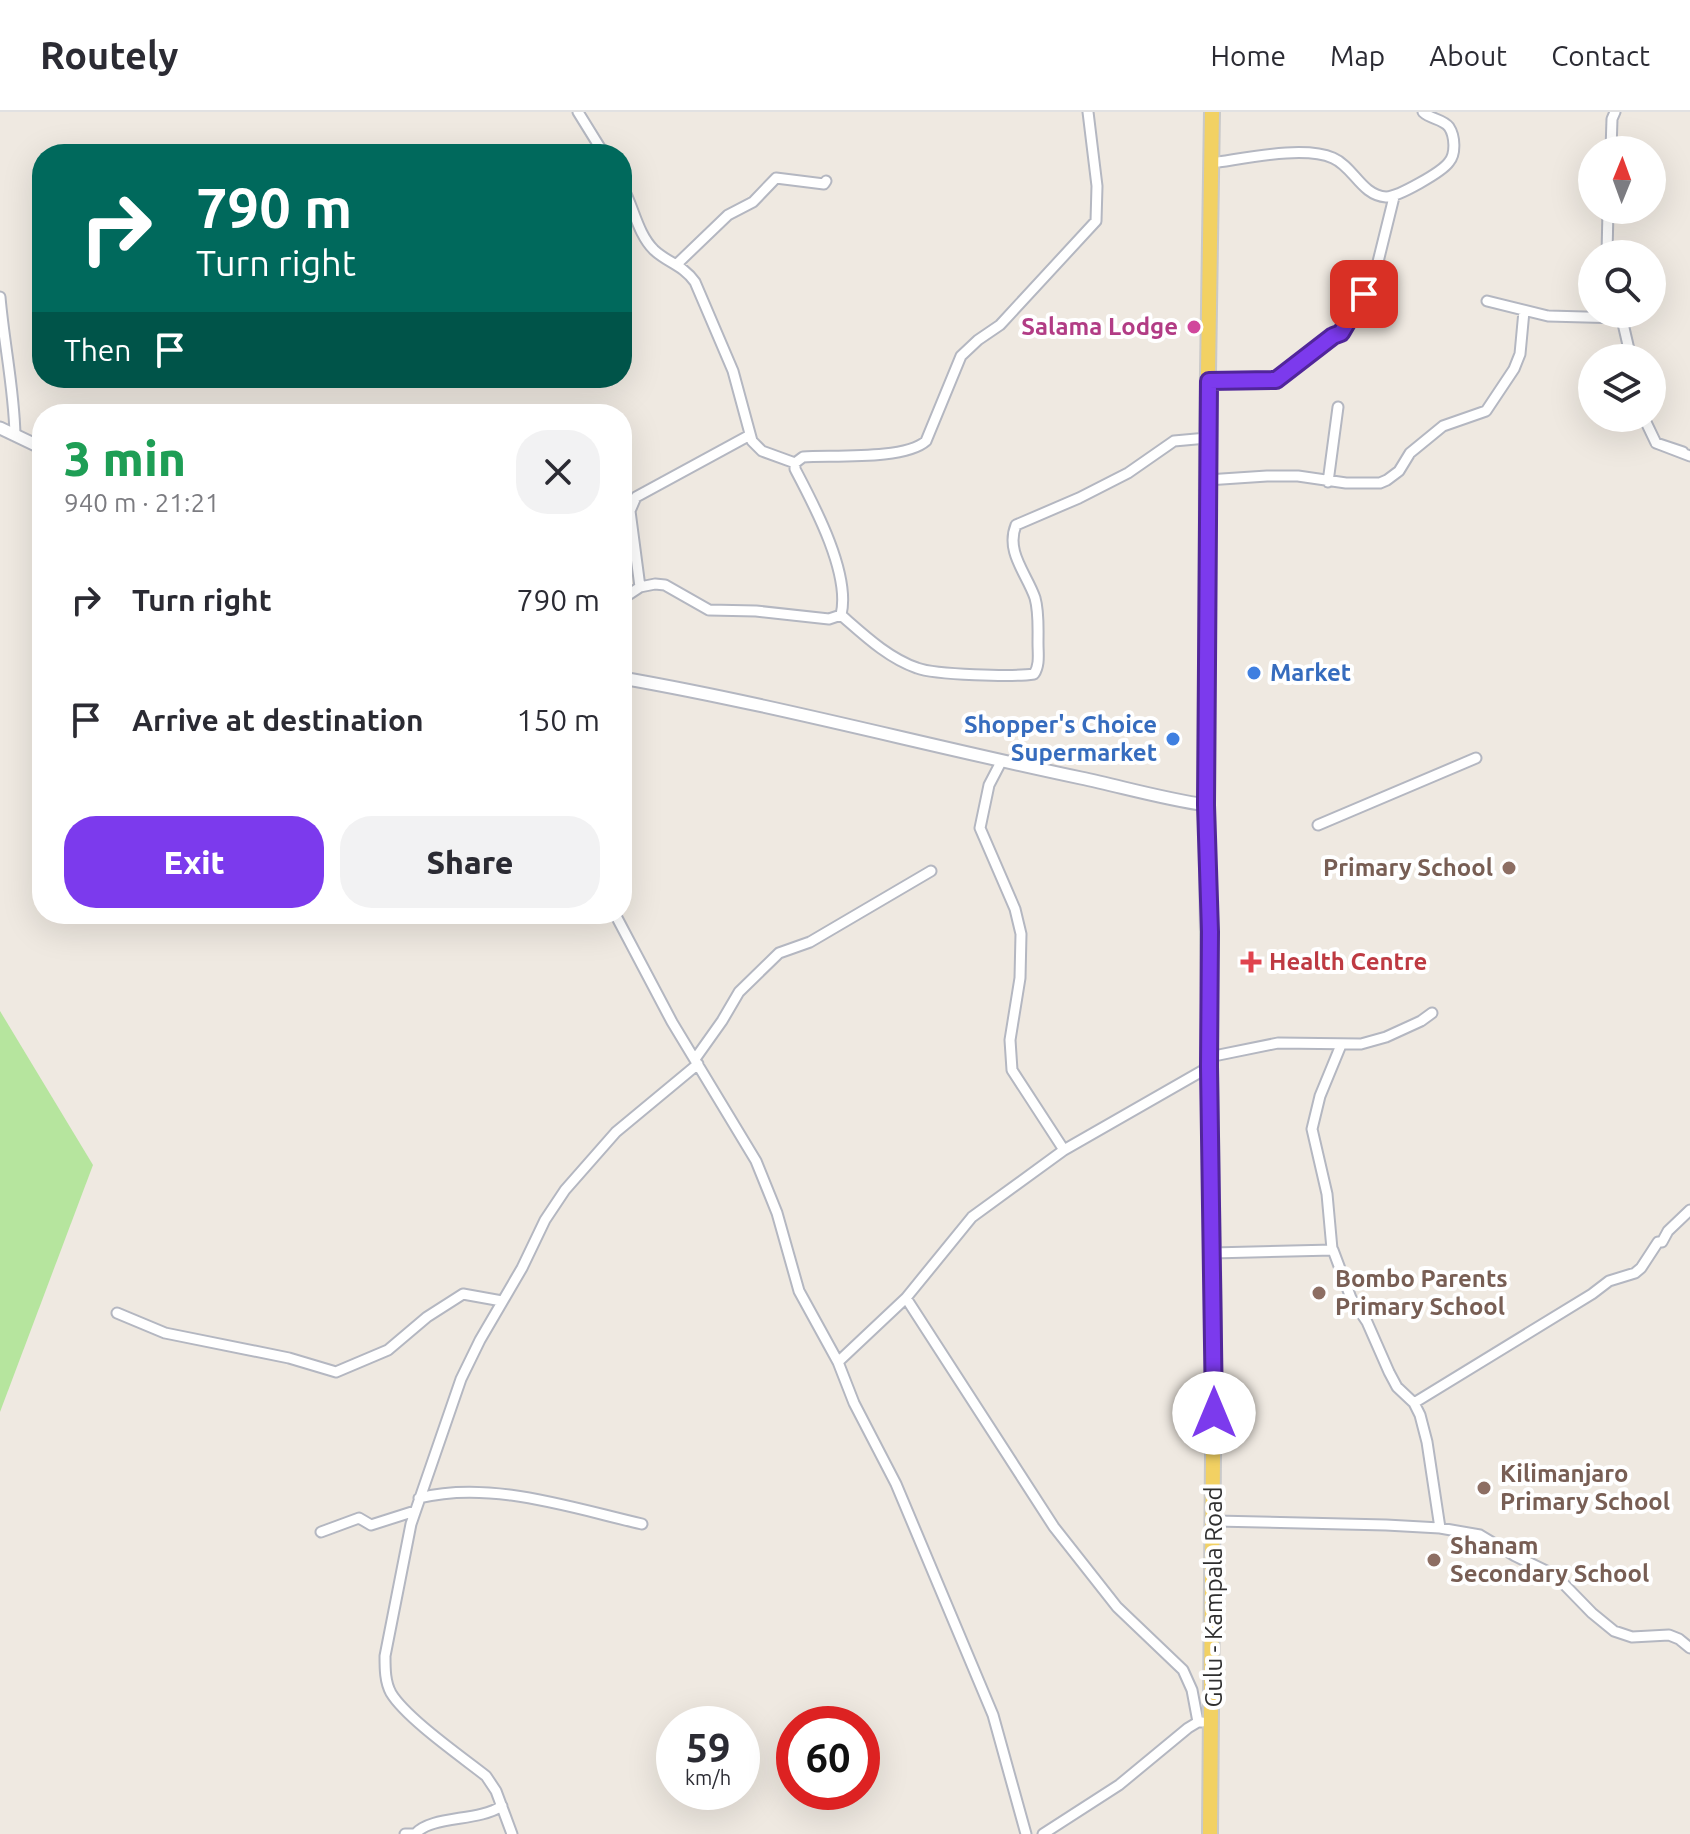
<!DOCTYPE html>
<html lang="en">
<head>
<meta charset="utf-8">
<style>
	:root { --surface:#fff; --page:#f2f2f3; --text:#2b2b33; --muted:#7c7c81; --line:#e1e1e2; --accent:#7c3aed }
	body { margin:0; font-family:Ubuntu,sans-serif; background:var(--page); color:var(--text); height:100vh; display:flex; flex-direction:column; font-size:30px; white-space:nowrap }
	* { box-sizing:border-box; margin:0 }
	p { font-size:26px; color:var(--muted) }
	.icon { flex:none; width:44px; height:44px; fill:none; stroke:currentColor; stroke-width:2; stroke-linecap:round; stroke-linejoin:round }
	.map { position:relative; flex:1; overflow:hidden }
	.drawer { position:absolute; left:32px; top:292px; width:600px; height:520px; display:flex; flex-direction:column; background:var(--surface); border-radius:32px; box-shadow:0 8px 32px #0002 }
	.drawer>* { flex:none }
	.hud { position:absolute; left:32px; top:32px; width:600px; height:244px; border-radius:32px; box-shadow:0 8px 32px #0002; background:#00695c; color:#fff; overflow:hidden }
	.needle { width:52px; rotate:1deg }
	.buttons { position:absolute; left:1578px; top:24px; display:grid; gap:16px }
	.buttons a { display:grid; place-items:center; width:88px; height:88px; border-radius:50%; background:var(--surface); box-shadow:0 8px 32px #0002; font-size:40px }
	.speed { position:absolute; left:656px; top:1594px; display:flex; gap:16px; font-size:40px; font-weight:700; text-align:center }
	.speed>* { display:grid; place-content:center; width:104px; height:104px; border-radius:50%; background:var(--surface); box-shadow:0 8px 32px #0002; line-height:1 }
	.speed small { font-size:20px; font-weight:400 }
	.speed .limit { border:12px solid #d22; background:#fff; color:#111 }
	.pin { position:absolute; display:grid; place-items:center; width:68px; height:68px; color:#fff; margin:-34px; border-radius:16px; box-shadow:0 4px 12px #0006 }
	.me { position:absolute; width:88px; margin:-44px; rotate:0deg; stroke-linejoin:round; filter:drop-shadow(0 0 6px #0008) }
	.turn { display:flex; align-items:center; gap:28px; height:168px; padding:0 32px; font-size:36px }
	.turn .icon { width:104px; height:104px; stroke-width:2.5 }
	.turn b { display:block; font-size:56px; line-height:68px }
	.then { display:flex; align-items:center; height:76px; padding:0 32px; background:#0003; gap:16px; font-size:30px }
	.round { display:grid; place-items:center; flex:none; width:84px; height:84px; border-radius:32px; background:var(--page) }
	.head { display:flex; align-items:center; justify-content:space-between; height:136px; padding:0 32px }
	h1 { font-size:48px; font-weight:800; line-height:60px; color:#1e9e55 }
	.cta { display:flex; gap:16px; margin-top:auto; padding:16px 32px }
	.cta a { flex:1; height:92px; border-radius:32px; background:var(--accent); color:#fff; font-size:32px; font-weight:800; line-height:92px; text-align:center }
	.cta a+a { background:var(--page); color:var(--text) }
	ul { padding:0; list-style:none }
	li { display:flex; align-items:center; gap:24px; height:120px; padding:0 32px }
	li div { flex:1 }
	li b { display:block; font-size:30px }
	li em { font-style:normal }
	header { display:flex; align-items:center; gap:48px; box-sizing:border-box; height:112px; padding:0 40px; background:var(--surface); border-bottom:2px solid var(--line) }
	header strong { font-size:38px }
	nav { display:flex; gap:44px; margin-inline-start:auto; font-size:28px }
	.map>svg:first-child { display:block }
</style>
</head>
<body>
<header>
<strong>Routely</strong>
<nav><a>Home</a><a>Map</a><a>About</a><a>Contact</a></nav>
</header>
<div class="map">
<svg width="1690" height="1722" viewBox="0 0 1690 1722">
	<rect width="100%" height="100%" fill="#efe9e1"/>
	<path fill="#b6e59e" d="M0,899L93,1053L0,1300Z"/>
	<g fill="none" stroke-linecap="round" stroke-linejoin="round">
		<g stroke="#b4b7c1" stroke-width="13">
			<path id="minor" d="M578,0L604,42
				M1611,38L1612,7L1615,0
				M1211,51C1243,47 1303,33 1333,46C1354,55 1361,83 1386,85C1398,85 1442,60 1449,50C1456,42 1455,24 1449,15C1443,7 1430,7 1423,0
				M622,74C634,95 637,121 654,138C668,151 683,153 695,170L733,259L752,329L762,339L795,351
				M1607,142L1608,98
				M677,152L728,103L753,90L776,66L824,72L826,69
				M0,185C4,232 14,276 15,323
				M1487,189L1548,204L1622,206
				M1621,203L1631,246
				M1209,269L1276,268L1333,224L1341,221L1375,162L1394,85
				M1644,306L1656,331
				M1683,340L1656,331L1690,344
				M1207,368L1267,364H1298L1346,371H1380L1387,368L1399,359L1410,341L1443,314L1486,299L1514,257L1520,242L1524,199
				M1328,370L1338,295
				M640,475L630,399L636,385L750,323
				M622,487L640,475L655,472L665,473L709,498L756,499L829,507L841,503C851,462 814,393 795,357V351L803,345C832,343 905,348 926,329L961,244L978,228L1000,213L1096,109L1097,74L1088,0
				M841,503C864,523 888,546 917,556C935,563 1014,565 1034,562C1040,553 1038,542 1038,531C1038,516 1039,500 1035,486C1027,462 1005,440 1016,413L1079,386L1128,361L1174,329L1207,326
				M1001,650L989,673L980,716L1015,797L1021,822L1020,866L1010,928L1012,958L1064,1038
				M1318,713L1476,646
				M615,802L672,910L756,1049L777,1101L799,1179L838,1250L854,1291L896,1372L993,1603L1026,1722
				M1209,945L1278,931L1361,932L1386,925L1421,909L1432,901
				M695,947L722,909L739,880L779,841L810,830L931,759
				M1332,1137L1327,1082L1312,1017L1320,984L1341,933
				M1212,1141L1333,1138L1351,1186L1367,1210L1389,1260L1397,1275L1414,1291L1420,1303L1427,1330L1440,1416
				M906,1186L1054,1415L1117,1495L1183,1558L1192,1578L1198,1610
				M117,1201L165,1221L289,1246L336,1260L388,1238L427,1205L463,1182L502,1189
				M838,1250L906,1186L972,1105L1064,1038L1209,955
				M1414,1291L1592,1182L1609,1169L1635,1161L1641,1156L1658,1130H1662L1668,1119L1690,1098
				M419,1386C491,1368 572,1396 642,1412
				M1215,1409L1386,1413L1440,1416L1480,1423L1515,1444L1555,1463L1592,1501L1614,1519L1632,1525L1669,1523L1679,1527L1690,1536
				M321,1420L359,1406L371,1413L415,1399
				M405,1722H415C432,1703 477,1710 502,1694
				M512,1722L496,1679L486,1664C462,1645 406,1606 391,1581C385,1570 385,1557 385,1544L411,1412L461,1267L480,1228L522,1156L545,1108L565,1078L616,1020L698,952
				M1043,1722L1119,1673L1188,1616L1198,1610H1202"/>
		</g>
		<g stroke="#b4b7c1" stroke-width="15">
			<path id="tertiary" d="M0,316L42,336
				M622,566C776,593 928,634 1081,666C1123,675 1164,687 1206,693"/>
		</g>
		<g stroke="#c9c9c9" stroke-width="18">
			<path id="primary" d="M1210,1722L1214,1216L1206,693L1207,326L1212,0"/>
		</g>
		<use href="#minor" stroke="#fff" stroke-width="9"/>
		<use href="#tertiary" stroke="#fff" stroke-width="11"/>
		<use href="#primary" stroke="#f2d163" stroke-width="14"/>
	</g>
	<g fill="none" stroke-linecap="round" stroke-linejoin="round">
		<g stroke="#51269a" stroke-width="20">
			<path id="route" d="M1214,1301L1209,955L1210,820L1206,693L1209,269L1276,268L1333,224L1341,221L1364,182"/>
		</g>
		<use href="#route" stroke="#7c3aed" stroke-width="14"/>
	</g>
	<circle fill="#d1479c" stroke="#fff" stroke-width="3" cx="1194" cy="215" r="8"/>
	<g fill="#3f7fe0" stroke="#fff" stroke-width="3">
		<circle cx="1254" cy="561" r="8"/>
		<circle cx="1173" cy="627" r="8"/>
	</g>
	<g fill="#8d6e63" stroke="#fff" stroke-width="3">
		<circle cx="1509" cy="756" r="8"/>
		<circle cx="1319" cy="1181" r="8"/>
		<circle cx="1484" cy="1376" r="8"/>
		<circle cx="1434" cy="1448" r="8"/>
	</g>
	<path fill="#e0444e" stroke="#fff" stroke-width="3" d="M1247 838h8v8h8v8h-8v8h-8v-8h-8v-8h8z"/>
	<g text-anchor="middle" stroke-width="8" stroke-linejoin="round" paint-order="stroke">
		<g font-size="24" font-weight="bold" fill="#b23c85" stroke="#fff" text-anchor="end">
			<text x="1178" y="223">Salama Lodge</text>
		</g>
		<g font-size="24" font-weight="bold" fill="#366cbe" stroke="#fff" text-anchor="start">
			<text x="1270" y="569">Market</text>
			<text x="1157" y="621" text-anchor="end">Shopper's Choice<tspan x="1157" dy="28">Supermarket</tspan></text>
		</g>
		<g font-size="24" font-weight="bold" fill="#785e54" stroke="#fff" text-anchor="start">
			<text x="1493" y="764" text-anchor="end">Primary School</text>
			<text x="1335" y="1175">Bombo Parents<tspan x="1335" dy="28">Primary School</tspan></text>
			<text x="1500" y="1370">Kilimanjaro<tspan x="1500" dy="28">Primary School</tspan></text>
			<text x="1450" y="1442">Shanam<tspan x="1450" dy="28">Secondary School</tspan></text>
		</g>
		<g font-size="24" font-weight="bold" fill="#be3a42" stroke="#fff" text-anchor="start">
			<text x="1269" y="858">Health Centre</text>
		</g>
		<g font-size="24" fill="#2e2e2e" stroke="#fff">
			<text transform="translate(1214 1485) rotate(-90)" y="8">Gulu - Kampala Road</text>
		</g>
	</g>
</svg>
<div class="buttons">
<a><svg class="needle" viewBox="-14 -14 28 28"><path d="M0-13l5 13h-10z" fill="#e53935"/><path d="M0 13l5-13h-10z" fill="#7c7c81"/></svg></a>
<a><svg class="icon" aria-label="search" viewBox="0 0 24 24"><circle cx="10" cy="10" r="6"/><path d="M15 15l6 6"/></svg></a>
<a><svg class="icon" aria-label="layers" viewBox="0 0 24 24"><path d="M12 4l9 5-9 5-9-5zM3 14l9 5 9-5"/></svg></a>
</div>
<div class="speed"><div>59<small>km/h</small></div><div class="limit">60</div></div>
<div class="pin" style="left:1364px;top:182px;background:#d93025"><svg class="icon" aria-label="arrive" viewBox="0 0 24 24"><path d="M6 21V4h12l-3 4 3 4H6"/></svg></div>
<svg class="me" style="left:1214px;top:1301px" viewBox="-20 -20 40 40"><circle r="19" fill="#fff"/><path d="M0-13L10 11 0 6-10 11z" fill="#7c3aed"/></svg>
<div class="hud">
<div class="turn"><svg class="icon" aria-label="right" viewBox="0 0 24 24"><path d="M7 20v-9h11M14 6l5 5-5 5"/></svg><div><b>790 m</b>Turn right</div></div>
<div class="then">Then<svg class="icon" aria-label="arrive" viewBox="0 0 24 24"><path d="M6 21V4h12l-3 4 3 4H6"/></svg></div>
</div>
<section class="drawer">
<div class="head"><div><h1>3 min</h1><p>940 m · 21:21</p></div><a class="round"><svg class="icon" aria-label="close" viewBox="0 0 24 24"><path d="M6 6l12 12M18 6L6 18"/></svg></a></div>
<ul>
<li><svg class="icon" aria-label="right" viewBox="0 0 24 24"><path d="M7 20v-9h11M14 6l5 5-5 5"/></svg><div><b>Turn right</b></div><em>790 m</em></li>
<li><svg class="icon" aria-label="arrive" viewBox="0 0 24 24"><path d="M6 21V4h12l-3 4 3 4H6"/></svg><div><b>Arrive at destination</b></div><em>150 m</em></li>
</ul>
<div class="cta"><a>Exit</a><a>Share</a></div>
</section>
</div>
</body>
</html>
